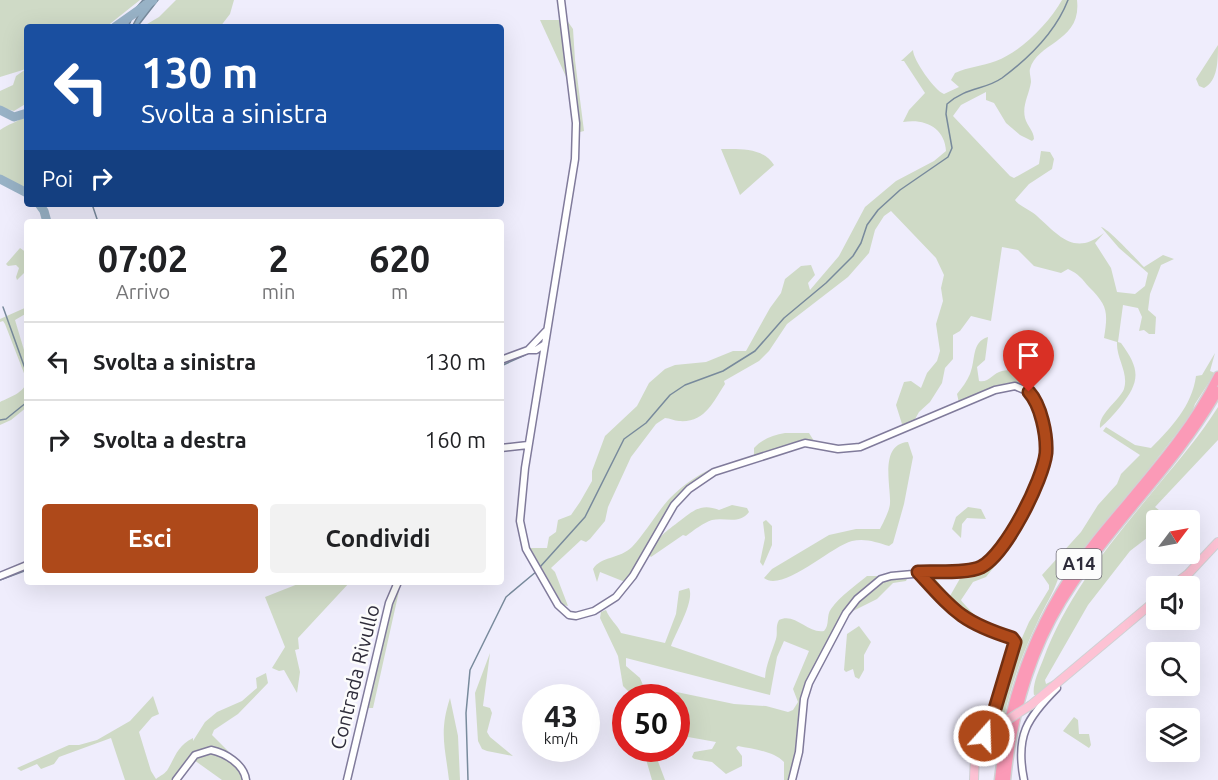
<!DOCTYPE html>
<html lang="it">
<head>
<meta charset="utf-8">
<style>
	:root { --surface:#fff; --page:#f2f2f2; --text:#202124; --muted:#757577; --line:#e0e0e0; --accent:#ae491a }
	body { margin:0; font-family:Ubuntu,sans-serif; background:var(--page); color:var(--text); height:100vh; display:flex; flex-direction:column; font-size:22px; white-space:nowrap }
	* { box-sizing:border-box; margin:0 }
	p { font-size:20px; color:var(--muted) }
	.icon { flex:none; width:33px; height:33px; fill:none; stroke:currentColor; stroke-width:2; stroke-linecap:round; stroke-linejoin:round }
	.map { position:relative; flex:1; overflow:hidden }
	.details { position:absolute; left:24px; top:219px; width:480px; height:366px; display:flex; flex-direction:column; background:var(--surface); border-radius:6px; box-shadow:0 6px 24px #0002 }
	.details>* { flex:none }
	.banner { position:absolute; left:24px; top:24px; width:480px; height:183px; border-radius:6px; box-shadow:0 6px 24px #0002; background:#1a4fa0; color:#fff; overflow:hidden }
	.needle { width:39px; rotate:58deg }
	.fabs { position:absolute; left:1146px; top:510px; display:grid; gap:12px }
	.fabs a { display:grid; place-items:center; width:54px; height:54px; border-radius:6px; background:var(--surface); box-shadow:0 6px 24px #0002; font-size:30px }
	.speed { position:absolute; left:522px; top:684px; display:flex; gap:12px; font-size:30px; font-weight:700; text-align:center }
	.speed>* { display:grid; place-content:center; width:78px; height:78px; border-radius:50%; background:var(--surface); box-shadow:0 6px 24px #0002; line-height:1 }
	.speed small { font-size:15px; font-weight:400 }
	.speed .limit { border:9px solid #d22; background:#fff; color:#111 }
	.pin { position:absolute; display:grid; place-items:center; width:51px; height:51px; color:#fff; margin:-62px -26px; border-radius:50% 50% 50% 0; rotate:-45deg; box-shadow:0 0 6px #0007 }
	.pin .icon { rotate:45deg }
	.me { position:absolute; width:66px; margin:-33px; rotate:20deg; stroke-linejoin:round; filter:drop-shadow(0 0 4px #0008) }
	.turn { display:flex; align-items:center; gap:21px; height:126px; padding:0 18px; font-size:27px }
	.turn .icon { width:78px; height:78px; stroke-width:2.5 }
	.turn b { display:block; font-size:42px; line-height:51px }
	.then { display:flex; align-items:center; height:57px; padding:0 18px; background:#0003; gap:12px; font-size:22px }
	.eta { display:flex; justify-content:space-evenly; align-items:center; height:102px; text-align:center }
	.eta b { font-size:36px; font-weight:600; line-height:42px }
	.primary-button { display:flex; gap:12px; margin-top:auto; padding:12px 18px }
	.primary-button a { flex:1; height:69px; border-radius:6px; background:var(--accent); color:#fff; font-size:24px; font-weight:600; line-height:69px; text-align:center }
	.primary-button a+a { background:var(--page); color:var(--text) }
	ul { padding:0; list-style:none }
	li { display:flex; align-items:center; gap:18px; height:78px; padding:0 18px; border-top:2px solid var(--line) }
	li div { flex:1 }
	li b { display:block; font-size:22px }
	li em { font-style:normal }
	.map>svg:first-child { display:block }
</style>
</head>
<body>
<div class="map">
<svg width="1218" height="780" viewBox="0 0 1218 780">
	<rect width="100%" height="100%" fill="#efedfc"/>
	<path fill="#cfdac6" fill-rule="evenodd" d="M0,0H140L106,27H27V103L14,111L0,107V91L13,85L16,76L26,69L0,77Z
		M176,0H234L230,14L220,27H142L159,17Z
		M1062,0H1077C1082,42 1037,42 1030,69C1029,72 1031,78 1031,82C1029,95 1022,105 1025,118C1027,126 1034,131 1034,139L1032,141L1020,135L1006,123L994,103L986,100V92L961,105L953,116L1010,176L1014,178L1039,164L1041,151L1050,152L1054,159L1052,169L1029,184L1015,200C1020,207 1031,210 1037,216C1060,237 1075,256 1104,233L1095,243L1111,268L1117,292L1135,294L1145,286L1148,273L1119,248L1101,227C1108,228 1136,259 1144,267L1163,255L1174,259L1161,265L1150,294L1148,310L1156,317L1155,334H1149L1144,330L1139,331L1142,317L1138,308L1123,305L1118,342L1121,343C1140,369 1141,381 1120,407C1114,414 1107,422 1100,428C1098,414 1119,401 1124,389C1129,373 1116,358 1117,342L1104,338C1108,312 1108,306 1089,287C1082,279 1079,274 1068,269L1061,273L1034,266L1018,250L1002,247L991,321L971,316L960,331L953,335V359L945,368L942,383L930,402L919,412L914,421L904,425L902,424L896,405L904,382L911,381L921,388L927,373L937,361L940,351L936,324L943,301L941,288L944,275L936,258L891,211L884,216L875,230L869,253L848,277L787,324L769,351L759,361L724,381L725,384C713,402 705,423 679,421C674,421 670,418 665,418L656,424L631,457L608,507L605,521L590,539L586,542L581,540L551,568L555,572L568,606L563,605L530,548H547L549,537L556,532L558,520L571,515L580,502L592,481V471L605,436L637,406L649,383L665,369L675,365L706,362L733,351H746L770,308L781,293L785,279L801,266L811,265L815,275L808,283L810,290L839,256L865,207L896,181L934,161L946,151C945,128 925,118 903,122L909,110L925,93L904,61H901L913,50C913,60 935,91 944,94L959,87L951,80L955,73C968,67 982,66 996,61C1021,52 1049,23 1062,0Z
		M566,19L573,29L575,60L584,131L580,132Z
		M540,20H562L568,81Z
		M1218,45C1218,60 1218,81 1204,88L1199,86L1196,79Z
		M23,117H27V187L20,189L0,175V130C8,124 18,122 23,117Z
		M721,149C739,149 763,147 774,165L740,195Z
		M20,248L27,253V270L17,280L16,277L19,268L16,265L8,266L6,264Z
		M27,307V313L15,320L27,360V407L11,420L0,425V402C10,397 24,393 27,381L5,324L3,321L0,322V319Z
		M988,337L985,360L977,367L979,381C989,383 993,373 1002,371C1013,368 1022,375 1032,378V383L1027,386C1006,376 978,394 959,403L957,394C962,388 967,381 970,374C976,360 971,342 988,337Z
		M1215,353L1210,371L1215,373L1195,404L1191,415L1121,505L1058,579C1053,594 1044,607 1038,621C1023,652 1011,684 1004,718L996,720L995,716L1014,656L1029,622L1049,589V585L1042,575L1081,532L1098,505L1117,484L1121,474L1140,455L1103,431L1106,427L1135,445L1151,448C1171,428 1192,406 1196,376L1202,375Z
		M1218,407V440L1155,507L1169,518L1177,510L1182,514L1175,520H1156V531L1130,551L1088,605L1045,680L1046,684L1054,680C1049,687 1042,695 1034,695C1032,685 1039,670 1043,660C1068,592 1114,539 1159,484C1180,459 1201,434 1218,407Z
		M785,433H809L814,441H800L754,455V448C762,439 773,435 785,433Z
		M908,442L913,457L904,504L893,543L889,546C876,542 865,538 852,541C830,547 782,593 764,578L772,569L829,535L856,529H880C883,523 890,510 890,503C891,486 879,444 908,442Z
		M716,467C674,494 652,542 625,582L600,572L597,582L593,569C601,556 620,559 632,547C644,534 653,519 664,505C676,490 697,474 716,467Z
		M732,505L747,508L749,512C739,525 726,517 712,520C703,523 694,530 686,536L683,535L651,557L648,554C660,535 664,533 681,520C694,510 702,503 719,510Z
		M968,507L981,509L986,519L967,518L962,524L961,538L952,529L956,517Z
		M766,520L772,526V545L763,566L760,562L765,538L763,522Z
		M998,556H1003L986,577L973,582L961,600C962,603 984,624 989,629L955,610L921,574L932,575L950,596L962,575Z
		M909,574L906,581L893,583L877,599L849,613L876,583Z
		M867,576H879L845,611L811,674L791,780H784V762C773,751 753,749 738,746L736,748L742,756V766L726,774L712,762L694,759L692,757L694,752L712,749L716,742L677,735L676,698L634,697L623,686L618,656L600,618L601,612L606,610C610,620 617,624 621,633L665,643L676,614L679,591L689,588C695,601 676,632 671,646L765,678C766,664 772,652 776,639C778,632 775,627 779,620C795,612 808,634 824,631C830,625 826,615 831,609C840,596 855,586 867,576ZM784,641L809,651L793,689L798,702L793,710L788,712L766,706L734,704L643,685L640,678L626,666V658L770,695L777,657Z
		M303,582H350L298,638L299,649L295,650L300,672L297,693L284,670L279,671L272,668L285,647L265,597Z
		M401,582L373,708H368L390,608Z
		M859,626L871,642L864,655V670L859,679L855,677L853,669L846,672L844,670L847,634Z
		M490,653L483,706L490,708L492,713L487,732L490,737L513,756L487,751L482,749L478,741L475,693Z
		M266,673L268,683L238,714L214,730L212,735L233,756C203,738 189,754 174,780H125L111,738L59,757L54,764L41,769L37,764L21,771L17,768L69,745H79L97,740L130,721L153,696L159,714L152,717L139,732L151,771L156,779C160,776 166,773 168,769C175,757 178,745 193,738V741L205,722L217,712L242,701L257,688L256,678Z
		M450,698L458,736L460,780H449C445,746 439,732 450,698Z
		M1074,717L1078,720L1079,734H1089L1091,745L1089,748L1063,731Z
		M643,749H657L656,756L665,780H652Z
		M208,753C223,753 240,766 244,780H222L194,760Z"/>
	<path fill="#98b2c6" stroke="#788a9c" stroke-width="1.5" d="M143,0H158L137,27H132L141,10L133,16L128,27H120Z"/>
	<g fill="none" stroke-linecap="round" stroke-linejoin="round">
		<path stroke="#788a9c" stroke-width="1.5" d="M92,204L98,222
			M3,307L27,374
			M501,366L525,355
			M0,420L6,419L27,402
			M540,567L585,517L624,439L646,423L670,395L685,385L723,371L755,351L784,318L826,283L853,256L861,243L867,225L878,210L900,190L948,157L952,148L946,114L947,104C966,87 985,90 1002,78C1029,58 1056,31 1068,0
			M0,580L27,570
			M468,780L466,713L470,670L506,597L537,571"/>
		<path stroke="#98b2c6" stroke-width="9" d="M115,27L153,0
			M0,110L14,117L27,113
			M0,179L27,193
			M39,204L44,211L47,222"/>
		<g stroke="#807b9b" stroke-width="9">
			<path id="minor" d="M561,0L576,123L575,159L525,468L520,521L526,549L558,605L569,615L576,616L594,611L616,597L633,576L674,505L689,489L714,472L805,443L838,449L860,447L995,390L1015,386L1029,392L1034,397L1045,433L1046,454L1041,473L1012,532L1000,548L979,568L891,576L881,579L857,599L846,613L809,683L804,699L799,752L792,780
				M528,350L546,331
				M501,360L528,350H536L545,344
				M501,448L528,445
				M918,572C953,610 961,622 1012,638L1015,642L988,732
				M0,576L27,565
				M176,780L195,755L211,750C225,753 244,764 246,780
				M347,780L389,603L398,582
				M1024,780C1015,736 1027,718 1057,688"/>
		</g>
		<g stroke="#d1d1d4" stroke-width="10">
			<path id="major" d="M1172,586L1188,574L1218,542
				M1031,705L1156,600
				M974,780C975,758 973,740 995,728"/>
		</g>
		<g stroke="#d1d1d4" stroke-width="11">
			<path id="highway" d="M999,780C1009,689 1040,610 1098,538C1140,486 1188,437 1218,376
				M1006,780C1013,710 1033,642 1073,584C1118,517 1178,462 1218,391"/>
		</g>
		<use href="#minor" stroke="#fff" stroke-width="6"/>
		<use href="#major" stroke="#fdc2d4" stroke-width="8"/>
		<use href="#highway" stroke="#fb9ab7" stroke-width="8"/>
		<g stroke="#d1d1d4" stroke-width="10" stroke-linecap="butt">
			<path id="major-bridge" d="M995,728L1031,705"/>
		</g>
		<use href="#major-bridge" stroke="#fdc2d4" stroke-width="8"/>
	</g>
	<g fill="none" stroke-linecap="round" stroke-linejoin="round">
		<g stroke="#712f11" stroke-width="15">
			<path id="route" d="M984,736L988,732L1015,642L1012,638C961,622 953,610 918,572C934,571 967,574 981,567C1006,554 1043,480 1046,453C1047,435 1041,405 1029,392"/>
		</g>
		<use href="#route" stroke="#ae491a" stroke-width="10"/>
	</g>
	<g text-anchor="middle" stroke-width="5" stroke-linejoin="round" paint-order="stroke">
		<rect fill="#fcfcfc" stroke="#6c6a74" stroke-width="1.5" x="1056.5" y="549" width="45" height="30" rx="4.5"/>
		<g font-size="18" font-weight="bold" fill="#2e2c3a">
			<text x="1079" y="570">A14</text>
		</g>
		<g font-size="20" fill="#2e2c3a" stroke="#fcfcfc">
			<text transform="translate(355 677) rotate(-76)" y="7">Contrada Rivullo</text>
		</g>
	</g>
</svg>
<div class="fabs">
<a><svg class="needle" viewBox="-14 -14 28 28"><path d="M0-13l5 13h-10z" fill="#e53935"/><path d="M0 13l5-13h-10z" fill="#757577"/></svg></a>
<a><svg class="icon" aria-label="sound" viewBox="0 0 24 24"><path d="M4 9h4l5-4v14l-5-4H4zM17 9q2 3 0 6"/></svg></a>
<a><svg class="icon" aria-label="search" viewBox="0 0 24 24"><circle cx="10" cy="10" r="6"/><path d="M15 15l6 6"/></svg></a>
<a><svg class="icon" aria-label="layers" viewBox="0 0 24 24"><path d="M12 4l9 5-9 5-9-5zM3 14l9 5 9-5"/></svg></a>
</div>
<div class="speed"><div>43<small>km/h</small></div><div class="limit">50</div></div>
<div class="pin" style="left:1029px;top:392px;background:#d93025"><svg class="icon" aria-label="arrive" viewBox="0 0 24 24"><path d="M6 21V4h12l-3 4 3 4H6"/></svg></div>
<svg class="me" style="left:984px;top:736px" viewBox="-20 -20 40 40"><circle r="17" fill="#ae491a" stroke="#fff" stroke-width="3"/><path d="M0-11L8 9 0 5-8 9z" fill="#fff"/></svg>
<div class="banner">
<div class="turn"><svg class="icon" aria-label="left" viewBox="0 0 24 24"><path d="M17 20v-9H6M10 6l-5 5 5 5"/></svg><div><b>130 m</b>Svolta a sinistra</div></div>
<div class="then">Poi<svg class="icon" aria-label="right" viewBox="0 0 24 24"><path d="M7 20v-9h11M14 6l5 5-5 5"/></svg></div>
</div>
<section class="details">
<div class="eta">
<div><b>07:02</b><p>Arrivo</p></div>
<div><b>2</b><p>min</p></div>
<div><b>620</b><p>m</p></div>
</div>
<ul>
<li><svg class="icon" aria-label="left" viewBox="0 0 24 24"><path d="M17 20v-9H6M10 6l-5 5 5 5"/></svg><div><b>Svolta a sinistra</b></div><em>130 m</em></li>
<li><svg class="icon" aria-label="right" viewBox="0 0 24 24"><path d="M7 20v-9h11M14 6l5 5-5 5"/></svg><div><b>Svolta a destra</b></div><em>160 m</em></li>
</ul>
<div class="primary-button"><a>Esci</a><a>Condividi</a></div>
</section>
</div>
</body>
</html>
